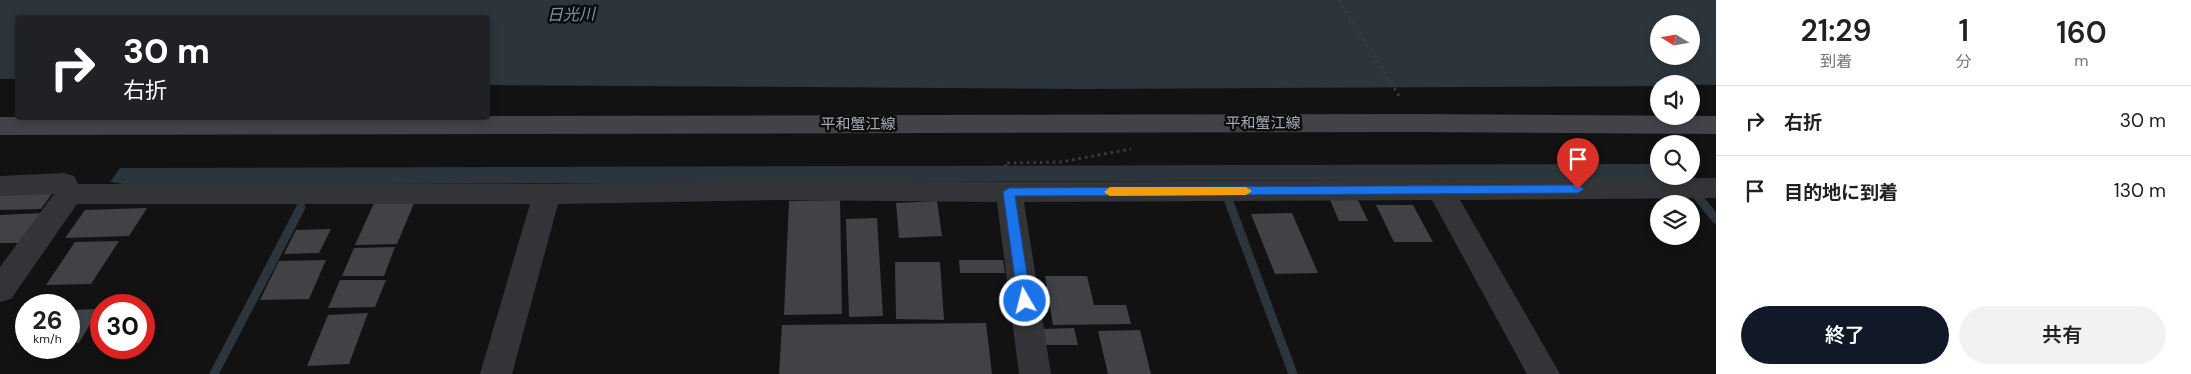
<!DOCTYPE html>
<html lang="ja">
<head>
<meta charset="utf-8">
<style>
	:root { --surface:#fff; --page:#f2f2f2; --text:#202124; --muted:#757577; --line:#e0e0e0; --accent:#111827 }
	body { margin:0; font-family:"DM Sans","Noto Sans JP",sans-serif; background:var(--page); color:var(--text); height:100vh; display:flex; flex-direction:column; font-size:19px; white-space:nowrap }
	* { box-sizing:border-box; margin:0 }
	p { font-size:16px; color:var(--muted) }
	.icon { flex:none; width:28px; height:28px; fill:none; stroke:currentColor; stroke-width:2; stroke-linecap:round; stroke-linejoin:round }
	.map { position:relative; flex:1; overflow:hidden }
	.side { display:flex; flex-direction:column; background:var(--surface); width:475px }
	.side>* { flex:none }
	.guide { position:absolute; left:15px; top:15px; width:475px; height:105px; border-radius:5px; box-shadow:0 2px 8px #0003; background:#202124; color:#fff; overflow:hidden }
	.needle { width:32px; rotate:281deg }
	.controls { position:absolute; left:1650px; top:15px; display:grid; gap:10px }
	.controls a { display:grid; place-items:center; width:50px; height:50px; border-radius:50%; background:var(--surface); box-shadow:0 2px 8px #0003; font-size:25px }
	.speed { position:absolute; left:15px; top:294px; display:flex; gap:10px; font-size:25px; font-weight:700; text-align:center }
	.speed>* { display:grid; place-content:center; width:65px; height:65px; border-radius:50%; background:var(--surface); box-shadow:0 2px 8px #0003; line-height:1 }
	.speed small { font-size:12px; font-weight:400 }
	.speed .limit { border:8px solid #d22; background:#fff; color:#111 }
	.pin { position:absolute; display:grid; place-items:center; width:42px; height:42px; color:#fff; margin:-51px -21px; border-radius:50% 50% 50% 0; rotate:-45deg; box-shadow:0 0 5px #0007 }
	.pin .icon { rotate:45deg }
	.me { position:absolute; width:55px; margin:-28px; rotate:352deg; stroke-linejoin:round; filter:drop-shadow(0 0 4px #0008) }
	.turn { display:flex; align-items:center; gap:18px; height:105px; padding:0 25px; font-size:22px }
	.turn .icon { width:65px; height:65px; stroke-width:2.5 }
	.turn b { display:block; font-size:35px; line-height:42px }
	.eta { display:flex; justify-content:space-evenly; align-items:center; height:85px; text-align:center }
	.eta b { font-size:30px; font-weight:600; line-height:35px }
	.action { display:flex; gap:10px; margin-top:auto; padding:10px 25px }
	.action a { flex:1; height:58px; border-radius:30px; background:var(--accent); color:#fff; font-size:20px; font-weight:600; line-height:58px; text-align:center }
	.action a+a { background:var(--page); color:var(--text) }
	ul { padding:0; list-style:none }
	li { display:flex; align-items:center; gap:15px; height:70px; padding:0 25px; border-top:1px solid var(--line) }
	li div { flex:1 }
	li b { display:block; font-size:19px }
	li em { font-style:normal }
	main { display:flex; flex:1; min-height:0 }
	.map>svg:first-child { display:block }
</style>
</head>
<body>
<main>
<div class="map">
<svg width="1716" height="374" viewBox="0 0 1716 374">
	<rect width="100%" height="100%" fill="#121213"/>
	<path fill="#2c353b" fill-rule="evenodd" d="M0,0H1716V85L1659,84V86L1084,89L488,85V18H18L17,79H0ZM1659,24H1691V56H1659Z
		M1659,164V176H1683L1685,179L130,185L110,182L120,168Z"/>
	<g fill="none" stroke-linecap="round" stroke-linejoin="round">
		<path stroke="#2c353b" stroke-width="9" d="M1698,197L1716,219
			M1228,199L1293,374
			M214,374L301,207"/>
	</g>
	<path fill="#414246" d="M53,192L41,209L0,210V193Z
		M840,200L842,314L784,315L789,201Z
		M1330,200H1358L1368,221H1339Z
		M415,201L397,244L355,245L374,203Z
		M937,201L942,236L899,238L896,203Z
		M1376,205H1413L1433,242H1394Z
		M147,208L129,236L65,238L85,210Z
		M42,213L21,243H0V215Z
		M1292,213L1318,273L1275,274L1251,214Z
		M877,218L883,316L849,317L846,219Z
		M331,229L319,253L284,254L296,230Z
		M119,241L91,284L46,285L75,242Z
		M395,247L384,276H342L354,248Z
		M326,260L309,299L260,300L279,261Z
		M959,260H1003L1005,273H960Z
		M895,262H940L944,320L896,319Z
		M1045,276H1087L1094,305H1126L1131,324L1053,325Z
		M340,280H386L375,307L328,308Z
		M99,309L79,343H69V310Z
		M368,313L349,364L307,366L328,315Z
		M986,323L992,374H779L782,325Z
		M1074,328L1078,345H1046L1043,329Z
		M1140,330L1151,374H1108L1098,331Z"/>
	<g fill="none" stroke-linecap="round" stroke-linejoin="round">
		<path stroke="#393b3f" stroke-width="3" stroke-dasharray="2.5 4" stroke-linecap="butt" d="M1339,0L1401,99
			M1006,167L1005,163L1061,162L1131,149"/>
		<path fill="#333438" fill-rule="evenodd" d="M64,173L74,176L78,184H547L781,180L1009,182L1716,178V198L1460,200L1560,374H1527L1432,200L1024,202L1051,374H1019L997,202L781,200L558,204L512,374H480L530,204H77L11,299L0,302V267L54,194L0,196V176Z"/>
		<path fill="#414348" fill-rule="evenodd" d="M1416,114L1716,116V134L1416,132L0,135V117L488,118V116Z"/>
	</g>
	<path fill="#1a73e8" stroke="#114b97" d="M1578,185L1584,189L1578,193L1015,196L1031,301L1029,305H1020L1018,301L1003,192L1009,188Z"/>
	<path fill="#f59e0b" d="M1110,187H1246L1252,191L1246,195L1110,196L1104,192Z"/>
	<g text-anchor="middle" stroke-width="5" stroke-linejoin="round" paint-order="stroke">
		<g font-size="15" fill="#a4a9b3" stroke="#0d0d0e">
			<text x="1263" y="128">平和蟹江線</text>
			<text x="858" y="129">平和蟹江線</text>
		</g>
		<g font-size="16" font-style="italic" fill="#7c98ad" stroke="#0d0d0e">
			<text transform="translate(571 14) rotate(-1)" y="6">日光川</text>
		</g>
	</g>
</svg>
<div class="controls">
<a><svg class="needle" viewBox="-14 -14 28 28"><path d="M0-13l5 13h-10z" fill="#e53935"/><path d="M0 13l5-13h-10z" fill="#757577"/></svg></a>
<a><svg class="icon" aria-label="sound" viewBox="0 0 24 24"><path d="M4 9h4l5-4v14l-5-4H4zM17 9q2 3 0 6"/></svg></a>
<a><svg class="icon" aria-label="search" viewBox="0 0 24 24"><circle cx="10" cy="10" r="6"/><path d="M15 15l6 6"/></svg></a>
<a><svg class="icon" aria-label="layers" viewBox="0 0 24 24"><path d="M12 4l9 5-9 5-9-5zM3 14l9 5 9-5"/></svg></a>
</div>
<div class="speed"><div>26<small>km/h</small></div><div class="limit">30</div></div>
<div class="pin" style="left:1578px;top:189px;background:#d93025"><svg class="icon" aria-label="arrive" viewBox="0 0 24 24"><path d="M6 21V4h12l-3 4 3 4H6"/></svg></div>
<svg class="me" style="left:1025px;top:301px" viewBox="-20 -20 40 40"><circle r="17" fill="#1a73e8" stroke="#fff" stroke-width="3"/><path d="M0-11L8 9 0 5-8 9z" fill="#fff"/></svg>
<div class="guide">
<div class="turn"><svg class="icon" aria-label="right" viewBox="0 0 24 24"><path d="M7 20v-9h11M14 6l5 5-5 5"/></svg><div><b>30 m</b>右折</div></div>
</div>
</div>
<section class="side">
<div class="eta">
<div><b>21:29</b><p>到着</p></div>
<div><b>1</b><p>分</p></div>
<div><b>160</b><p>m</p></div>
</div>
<ul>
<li><svg class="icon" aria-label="right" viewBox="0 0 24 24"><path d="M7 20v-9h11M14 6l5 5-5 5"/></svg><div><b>右折</b></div><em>30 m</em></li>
<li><svg class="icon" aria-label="arrive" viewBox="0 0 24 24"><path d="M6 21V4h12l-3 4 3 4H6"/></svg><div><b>目的地に到着</b></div><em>130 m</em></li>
</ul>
<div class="action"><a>終了</a><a>共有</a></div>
</section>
</main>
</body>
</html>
